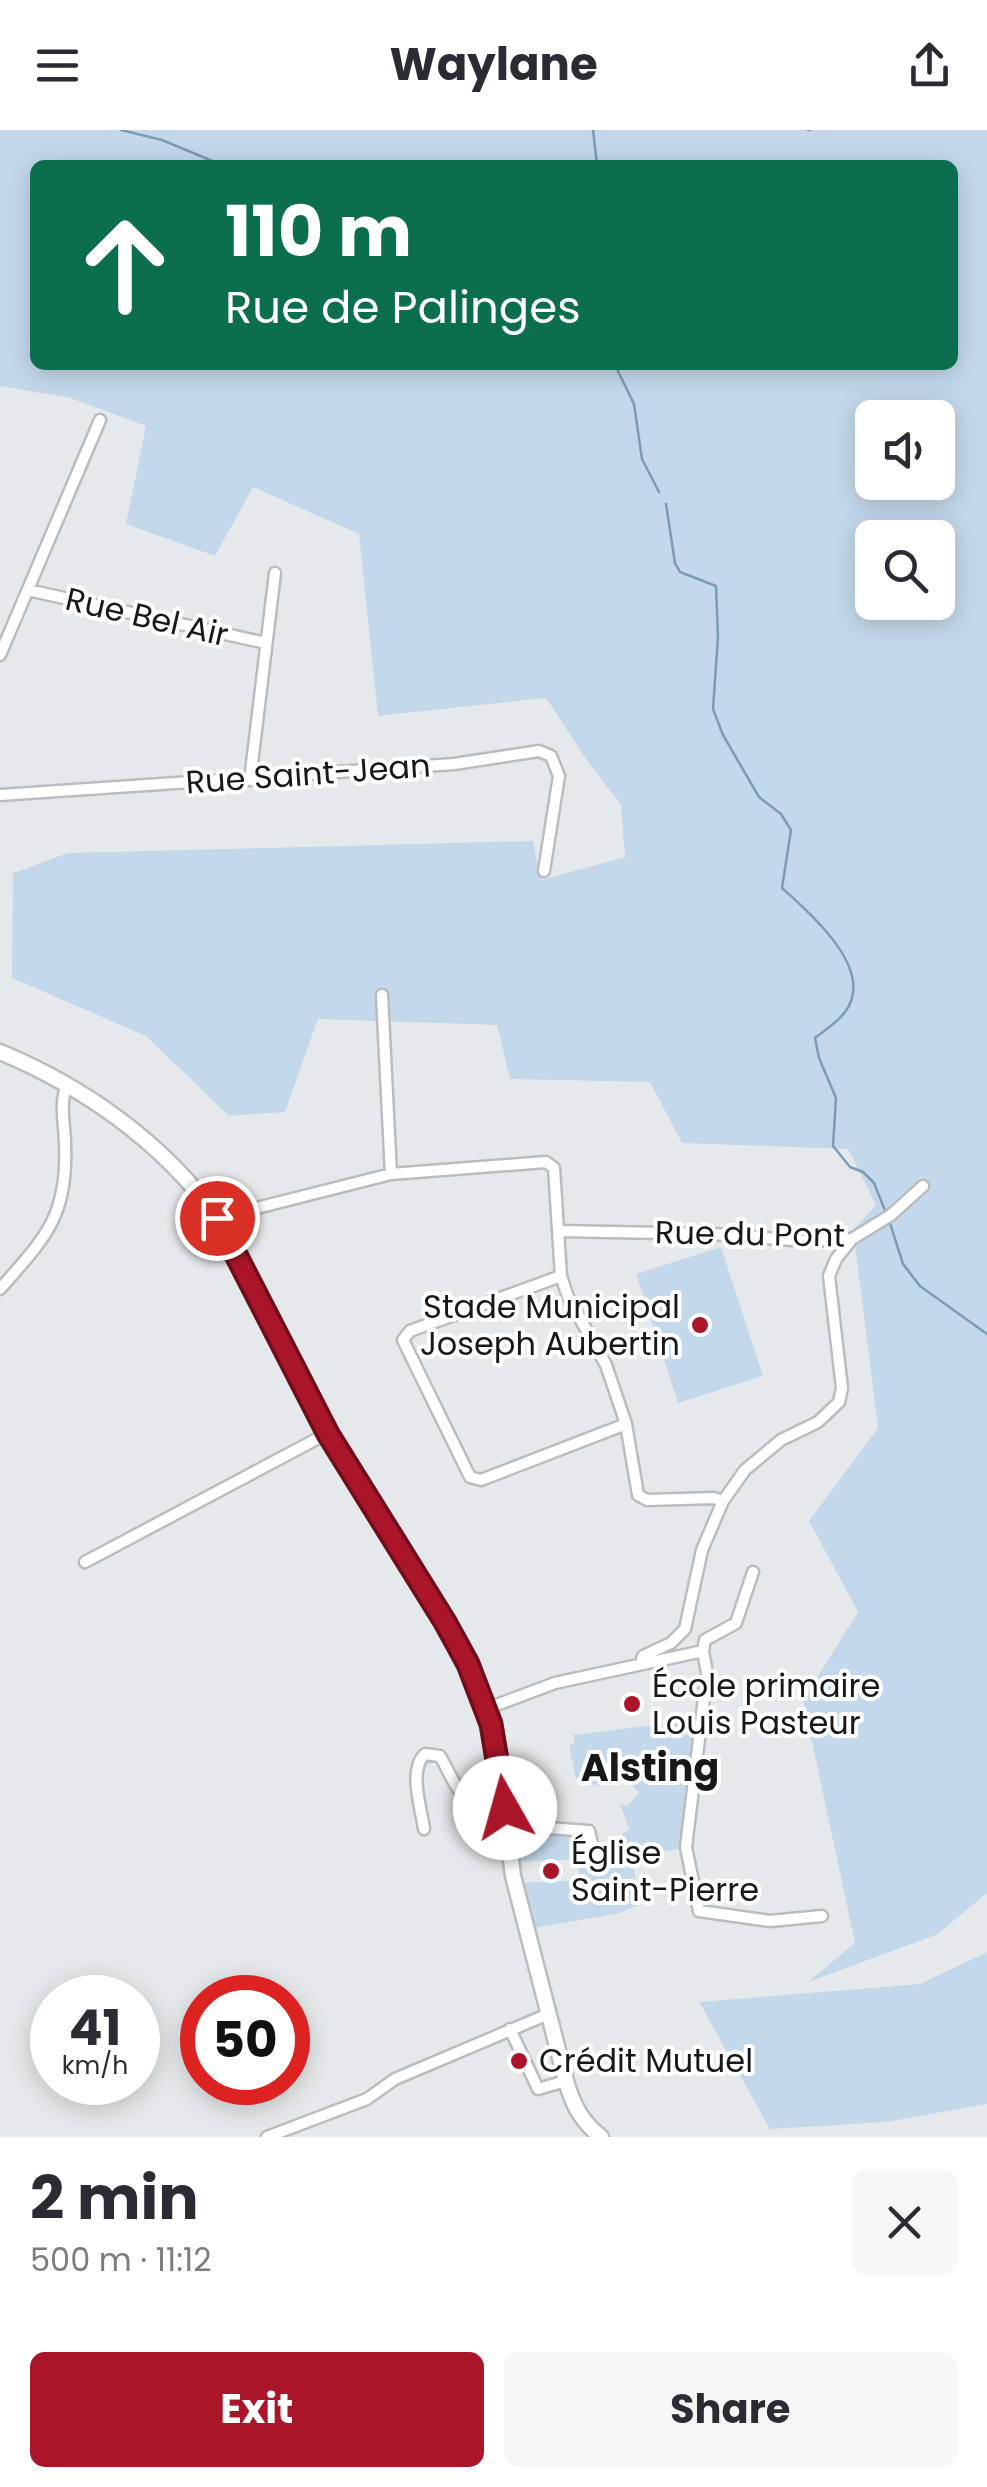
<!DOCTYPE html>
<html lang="en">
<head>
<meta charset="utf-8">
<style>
	:root { --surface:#fff; --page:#f7f7f7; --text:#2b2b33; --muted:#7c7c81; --accent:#ab1529 }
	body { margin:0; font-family:Poppins,sans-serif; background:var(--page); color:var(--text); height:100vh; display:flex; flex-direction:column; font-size:38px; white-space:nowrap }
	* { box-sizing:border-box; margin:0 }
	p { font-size:32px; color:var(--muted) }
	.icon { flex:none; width:55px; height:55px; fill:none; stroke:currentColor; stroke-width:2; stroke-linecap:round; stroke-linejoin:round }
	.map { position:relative; height:2007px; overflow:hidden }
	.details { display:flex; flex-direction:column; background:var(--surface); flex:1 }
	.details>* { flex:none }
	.top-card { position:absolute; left:30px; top:30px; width:928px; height:210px; border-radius:15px; box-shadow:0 5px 25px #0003; background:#0b6e4f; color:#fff; overflow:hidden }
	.fabs { position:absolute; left:855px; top:270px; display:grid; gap:20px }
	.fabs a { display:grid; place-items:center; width:100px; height:100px; border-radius:15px; background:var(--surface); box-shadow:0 5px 25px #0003; font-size:50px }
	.speed { position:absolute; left:30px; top:1845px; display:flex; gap:20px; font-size:50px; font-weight:700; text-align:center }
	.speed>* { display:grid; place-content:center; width:130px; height:130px; border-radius:50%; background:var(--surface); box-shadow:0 5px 25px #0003; line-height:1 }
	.speed small { font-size:25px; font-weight:400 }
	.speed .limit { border:15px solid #d22; background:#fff; color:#111 }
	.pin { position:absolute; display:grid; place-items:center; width:85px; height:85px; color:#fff; margin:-42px; border:5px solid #fff; border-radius:50%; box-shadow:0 2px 10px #0007 }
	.me { position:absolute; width:110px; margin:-55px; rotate:353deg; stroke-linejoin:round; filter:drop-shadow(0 0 8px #0008) }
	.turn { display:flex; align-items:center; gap:35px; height:210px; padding:0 30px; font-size:45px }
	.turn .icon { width:130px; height:130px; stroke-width:2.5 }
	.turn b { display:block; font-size:70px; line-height:85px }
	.round { display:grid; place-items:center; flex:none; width:105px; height:105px; border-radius:15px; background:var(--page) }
	.headline { display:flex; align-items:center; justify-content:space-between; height:170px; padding:0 30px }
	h1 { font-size:60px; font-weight:700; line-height:75px }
	.button { display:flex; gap:20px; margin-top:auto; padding:20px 30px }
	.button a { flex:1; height:115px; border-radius:15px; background:var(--accent); color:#fff; font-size:40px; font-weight:700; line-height:115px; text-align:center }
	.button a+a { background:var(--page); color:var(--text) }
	header { display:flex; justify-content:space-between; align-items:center; height:130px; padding:0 30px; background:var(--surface); font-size:45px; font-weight:700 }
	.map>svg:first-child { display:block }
</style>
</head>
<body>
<header><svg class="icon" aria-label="menu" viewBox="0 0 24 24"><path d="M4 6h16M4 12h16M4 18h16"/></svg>Waylane<svg class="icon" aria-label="share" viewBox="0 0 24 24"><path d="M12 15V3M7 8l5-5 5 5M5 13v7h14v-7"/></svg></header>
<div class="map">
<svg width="987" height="2007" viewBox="0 0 987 2007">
	<rect width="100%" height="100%" fill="#e6e9eb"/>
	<path fill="#c3d9eb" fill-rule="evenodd" d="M0,0H987V1763L936,1805L808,1852L855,1813L803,1570L858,1482L809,1391L878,1298L853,1100L876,1075L848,1019L682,1013L650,952L510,949L497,895L318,889L285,982L229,986L146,906L12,848L13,743L68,723L533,711L541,750L625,727L621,675L588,632L546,568L378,586L359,404L253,357L215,426L126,394L146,296L70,268L0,256ZM35,35H952V235H35ZM872,288H938V352H872ZM872,408H938V472H872Z
		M721,1117L763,1246L678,1273L636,1144Z
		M695,1590L682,1718L625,1729L622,1704L629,1699L620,1674L627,1676L639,1663L608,1630L599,1656L576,1649L569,1615L575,1614L573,1605Z
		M515,1700L585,1706L590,1737L632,1732L641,1774L619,1783L535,1798L521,1753L580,1750L578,1730L517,1731Z
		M987,1822V1974L886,1992L770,1999L699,1872L920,1854Z"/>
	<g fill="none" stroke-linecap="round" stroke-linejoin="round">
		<path stroke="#7d9bb3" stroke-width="2.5" d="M121,0L162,10L222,35
			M593,0L597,35
			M808,0H810
			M615,235L634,274L642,329L659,362
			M666,374L675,433L680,442L716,456L718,507L713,579L723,605L759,667L781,684L791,700L782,758C809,782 877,840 845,882C838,892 825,900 815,908L819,928L836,968L833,1016L850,1037L863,1042L874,1053L886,1083
			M889,1090L903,1134L920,1156L987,1204"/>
		<g stroke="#babdbf" stroke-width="15">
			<path id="street" d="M28,460L266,513
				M0,525L100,290
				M250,650L275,443
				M0,665L454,634L539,621L551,626L559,646L544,741
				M382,865L391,1044
				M217,1088L391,1044L546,1032L554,1038L561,1146L568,1167L606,1235L626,1294L638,1365L647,1370L714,1368L723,1371
				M559,1101L713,1104L805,1111L852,1109L891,1085L923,1056
				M561,1146L410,1201L403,1210L470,1347L481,1350L626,1294
				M0,1159C44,1109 68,1087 65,1016C65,995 59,974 67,954
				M85,1432L328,1303
				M703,1521L707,1543L686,1717L699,1781L770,1791L822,1786
				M703,1521L705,1510L736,1493L753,1442
				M641,1534L643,1526L671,1513L685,1499L702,1420L723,1371L745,1340L781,1310L818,1292L839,1272L842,1258L829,1146L836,1129L852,1109
				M486,1579L555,1553L703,1521
				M507,1695L589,1701L596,1731
				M424,1699C421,1677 408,1640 425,1624L440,1626C456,1653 462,1685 505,1678
				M510,1899L538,1959L566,1951
				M267,2007L367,1969L395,1949L546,1885"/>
		</g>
		<g stroke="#babdbf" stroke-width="19">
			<path id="secondary" d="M0,922C84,957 164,1013 217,1088L303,1258L375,1383L445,1492L486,1579L499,1630L513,1746L566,1951C573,1975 581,1991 601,2007"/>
		</g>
		<use href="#street" stroke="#fff" stroke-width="10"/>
		<use href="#secondary" stroke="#fff" stroke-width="14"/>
	</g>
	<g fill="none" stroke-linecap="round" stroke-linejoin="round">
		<g stroke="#6f0e1b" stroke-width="25">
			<path id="route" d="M217,1088L328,1304L445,1492L468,1534L491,1594L505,1678"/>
		</g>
		<use href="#route" stroke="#ab1529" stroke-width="18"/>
	</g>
	<g fill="#ab1529" stroke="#fff" stroke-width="4">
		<circle cx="700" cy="1195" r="10"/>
		<circle cx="632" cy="1574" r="10"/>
		<circle cx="551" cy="1741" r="10"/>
		<circle cx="519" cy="1931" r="10"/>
	</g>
	<g text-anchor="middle" stroke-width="8" stroke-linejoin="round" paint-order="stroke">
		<g font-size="32" fill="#171819" stroke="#fff">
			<text transform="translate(147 487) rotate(13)" y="11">Rue Bel Air</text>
			<text transform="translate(308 644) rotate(-4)" y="11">Rue Saint-Jean</text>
			<text transform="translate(750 1104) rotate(1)" y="11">Rue du Pont</text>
		</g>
		<g font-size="32" fill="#171819" stroke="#fff" text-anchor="start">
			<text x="680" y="1188" text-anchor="end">Stade Municipal<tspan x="680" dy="37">Joseph Aubertin</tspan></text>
			<text x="652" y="1567">École primaire<tspan x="652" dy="37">Louis Pasteur</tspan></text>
			<text x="571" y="1734">Église<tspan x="571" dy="37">Saint-Pierre</tspan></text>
			<text x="539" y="1942">Crédit Mutuel</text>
		</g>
		<g font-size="38" font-weight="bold" fill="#171819" stroke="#fff">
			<text x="650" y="1651">Alsting</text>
		</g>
	</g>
</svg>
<div class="fabs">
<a><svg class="icon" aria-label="sound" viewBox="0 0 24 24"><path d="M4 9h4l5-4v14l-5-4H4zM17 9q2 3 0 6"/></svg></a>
<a><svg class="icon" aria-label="search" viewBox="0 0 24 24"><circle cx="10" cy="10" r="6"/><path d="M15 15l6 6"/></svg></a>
</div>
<div class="speed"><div>41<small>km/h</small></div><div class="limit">50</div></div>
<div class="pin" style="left:217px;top:1088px;background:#d93025"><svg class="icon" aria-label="arrive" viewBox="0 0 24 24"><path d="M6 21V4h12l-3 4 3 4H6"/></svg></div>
<svg class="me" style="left:505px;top:1678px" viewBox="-20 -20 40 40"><circle r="19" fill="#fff"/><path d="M0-13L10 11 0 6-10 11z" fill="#ab1529"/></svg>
<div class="top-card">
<div class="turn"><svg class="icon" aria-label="ahead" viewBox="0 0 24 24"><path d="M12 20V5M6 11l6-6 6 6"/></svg><div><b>110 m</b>Rue de Palinges</div></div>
</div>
</div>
<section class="details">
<div class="headline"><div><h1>2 min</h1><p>500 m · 11:12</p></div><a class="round"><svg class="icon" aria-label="close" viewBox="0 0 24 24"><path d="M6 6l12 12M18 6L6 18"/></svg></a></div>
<div class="button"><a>Exit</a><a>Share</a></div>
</section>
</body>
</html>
